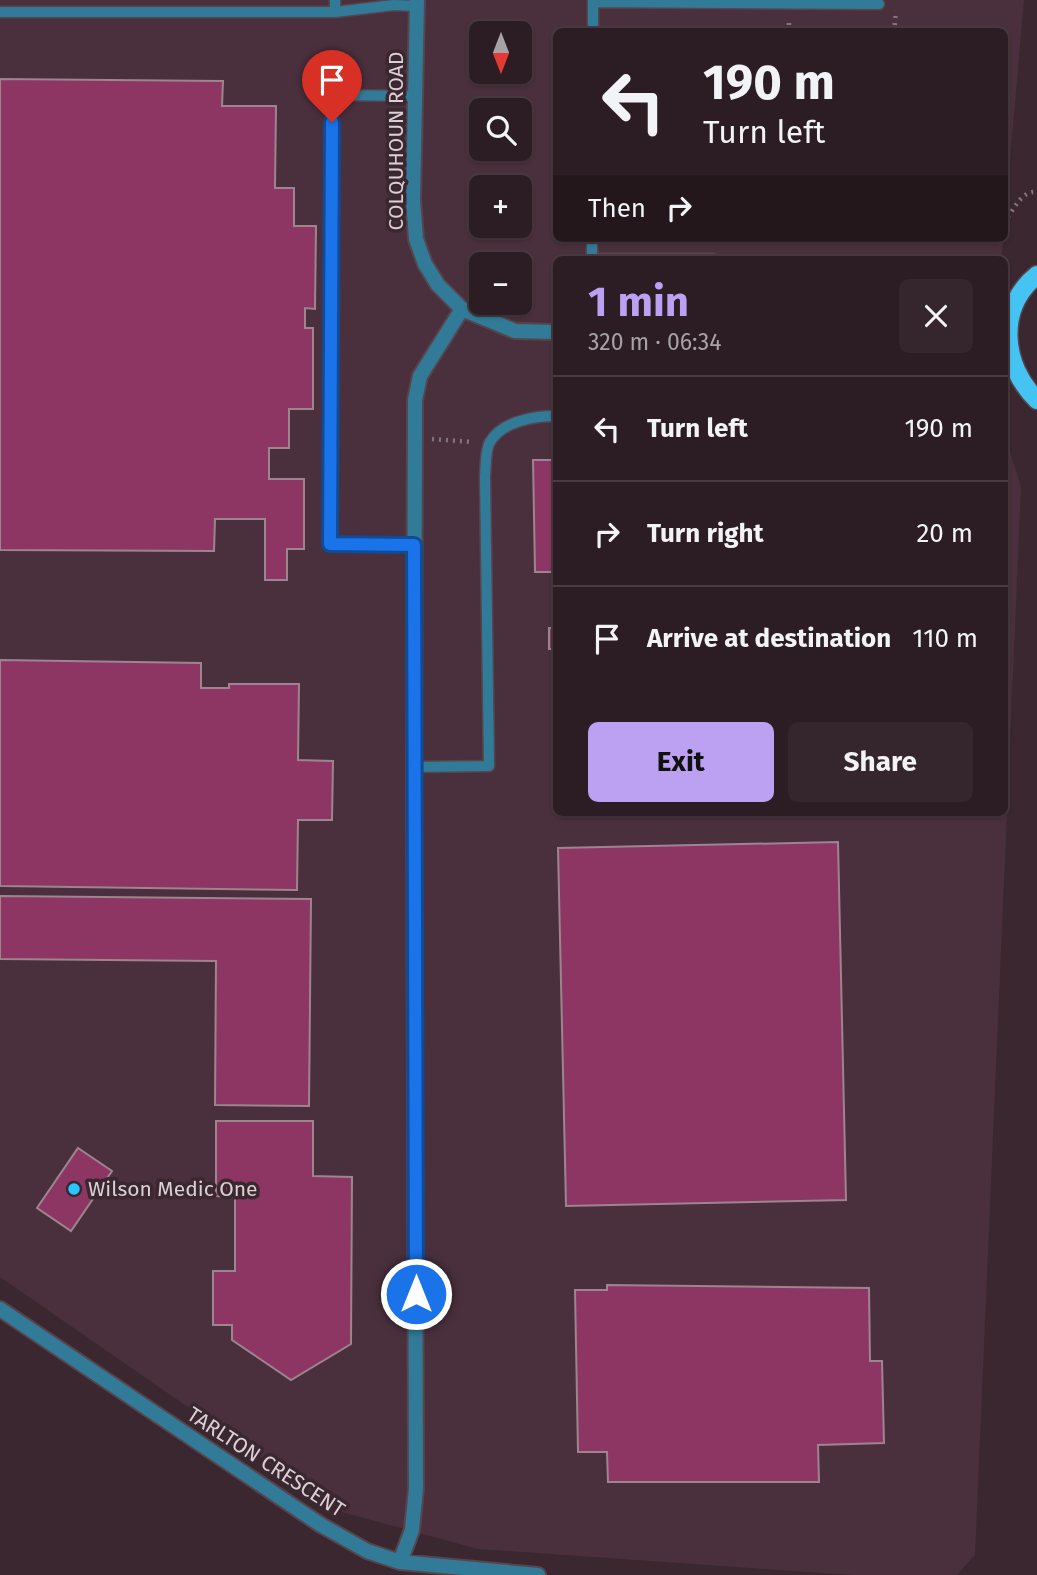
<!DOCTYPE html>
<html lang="en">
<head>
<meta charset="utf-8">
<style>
	:root { --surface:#2c1d24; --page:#34262c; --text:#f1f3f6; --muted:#a6a2a6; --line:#483b41; --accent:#bca0f2 }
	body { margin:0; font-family:"Fira Sans",sans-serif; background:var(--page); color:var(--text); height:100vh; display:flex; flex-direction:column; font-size:26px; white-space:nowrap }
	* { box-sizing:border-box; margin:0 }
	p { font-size:23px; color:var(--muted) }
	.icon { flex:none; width:38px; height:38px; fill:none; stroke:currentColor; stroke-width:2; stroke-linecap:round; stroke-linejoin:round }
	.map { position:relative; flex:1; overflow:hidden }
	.drawer { position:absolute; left:553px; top:256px; width:455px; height:560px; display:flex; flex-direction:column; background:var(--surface); border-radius:10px; box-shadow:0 2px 5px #0004,0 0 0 2px var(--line) }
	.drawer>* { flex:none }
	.hud { position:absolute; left:553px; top:28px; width:455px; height:214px; border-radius:10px; box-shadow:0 2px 5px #0004,0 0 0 2px var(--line); background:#2c1d24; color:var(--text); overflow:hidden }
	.needle { width:46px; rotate:180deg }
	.fabs { position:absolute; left:469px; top:21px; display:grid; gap:14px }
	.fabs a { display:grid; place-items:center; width:63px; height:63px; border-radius:10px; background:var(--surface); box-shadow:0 2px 5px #0004,0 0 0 2px var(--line); font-size:35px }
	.pin { position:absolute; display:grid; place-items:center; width:60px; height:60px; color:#fff; margin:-72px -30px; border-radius:50% 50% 50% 0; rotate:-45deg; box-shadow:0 0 7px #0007 }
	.pin .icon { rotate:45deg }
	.me { position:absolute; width:77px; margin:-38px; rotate:0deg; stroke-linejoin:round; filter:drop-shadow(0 0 5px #0008) }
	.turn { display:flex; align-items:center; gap:24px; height:147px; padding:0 35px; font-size:32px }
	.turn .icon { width:91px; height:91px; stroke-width:2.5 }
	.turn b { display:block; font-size:49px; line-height:60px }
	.then { display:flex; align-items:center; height:66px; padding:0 35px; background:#0003; gap:14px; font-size:26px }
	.round { display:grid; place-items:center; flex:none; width:74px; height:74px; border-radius:10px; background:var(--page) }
	.overview { display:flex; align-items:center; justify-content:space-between; height:119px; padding:0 35px }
	h1 { font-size:42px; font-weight:700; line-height:52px; color:var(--accent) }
	.cta { display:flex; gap:14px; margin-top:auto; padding:14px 35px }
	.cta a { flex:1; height:80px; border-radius:10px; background:var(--accent); color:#111; font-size:28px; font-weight:700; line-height:80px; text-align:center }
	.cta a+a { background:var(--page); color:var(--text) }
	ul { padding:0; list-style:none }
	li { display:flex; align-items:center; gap:21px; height:105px; padding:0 35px; border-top:2px solid var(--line) }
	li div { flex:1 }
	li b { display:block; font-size:26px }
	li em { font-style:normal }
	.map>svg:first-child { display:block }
</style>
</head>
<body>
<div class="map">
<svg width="1037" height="1575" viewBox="0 0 1037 1575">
	<rect width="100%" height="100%" fill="#3a2730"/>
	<path fill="#49303c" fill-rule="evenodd" d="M0,0H1024L1005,218L1004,32H556V238H1003L1002,259H556V812H1004L1005,436L1021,487L975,1555L957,1575H852L478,1549L338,1511L0,1277ZM481,33H520V72H481ZM481,110H520V149H481ZM481,187H520V226H481ZM481,264H520V303H481Z"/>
	<path fill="#8d3663" stroke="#9c858f" stroke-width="2" d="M902,27L934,32H902Z
		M0,79L223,81L222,106H276L275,188H294V226H316L315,309L305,308V328H313V409H289V448H269V479H304V549H287V580H265V519H215L214,551L0,550Z
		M533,460H556V589H553V572H535Z
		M549,628H556V649H549Z
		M0,660L201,663V688H229V684H299L298,760L333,761L332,820H298L297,890L0,886Z
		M838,842L846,1200L566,1206L558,848Z
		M0,896L311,899L309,1106L215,1105L216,961L0,959Z
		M216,1121H313V1176L352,1177L351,1344L291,1380L232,1340V1325H213V1271H235V1197L216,1196Z
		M78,1148L112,1171L71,1231L37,1208Z
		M607,1285L869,1288L870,1361H882L884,1443L818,1445L819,1482H608L607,1452H578L575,1290H607Z"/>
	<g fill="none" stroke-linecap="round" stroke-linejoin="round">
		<g stroke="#57454e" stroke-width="13">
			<path id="lane" d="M593,2L879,4
				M0,12H335L394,5L417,6
				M335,12V0
				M593,32V0
				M592,238V259H713
				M414,545L330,544L332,95L416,96
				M414,767L489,766L485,476C486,467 485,450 490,442C502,421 535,416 556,416"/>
		</g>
		<g stroke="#57454e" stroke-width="18">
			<path id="street" d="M417,0L413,200L416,239L425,264L438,285L462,309L515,331L556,332
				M0,1309L321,1525L367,1551L400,1562L538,1575
				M400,1562L412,1530L416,1488L414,767L415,400L420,376L462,309"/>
		</g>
		<g stroke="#57454e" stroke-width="21">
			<path id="primary" d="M1037,275C996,308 1002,366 1037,400"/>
		</g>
		<path stroke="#85757c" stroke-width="4.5" stroke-dasharray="2 5" stroke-linecap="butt" d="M789,32V18
			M894,32L896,11
			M1004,223C1013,211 1021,190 1037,192
			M935,238L972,241L988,238
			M432,439L472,442"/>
		<use href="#lane" stroke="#317b98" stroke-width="10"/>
		<use href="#street" stroke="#317b98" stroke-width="14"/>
		<use href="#primary" stroke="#45c4f4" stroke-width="18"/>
	</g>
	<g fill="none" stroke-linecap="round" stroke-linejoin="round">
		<g stroke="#114b97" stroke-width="18">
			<path id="route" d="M332,122L330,544L414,545L416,1294"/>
		</g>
		<use href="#route" stroke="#1a73e8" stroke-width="12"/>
	</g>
	<circle fill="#27c8ff" stroke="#3a2730" stroke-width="2.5" cx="74" cy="1189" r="7"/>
	<g text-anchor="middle" stroke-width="7" stroke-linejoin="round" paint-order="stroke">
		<g font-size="21" fill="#dcd0d5" stroke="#3a2730">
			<text transform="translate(396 141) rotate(-90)" y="7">COLQUHOUN ROAD</text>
			<text transform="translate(266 1462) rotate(33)" y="7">TARLTON CRESCENT</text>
		</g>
		<g font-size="21" fill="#dcd0d5" stroke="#3a2730" text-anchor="start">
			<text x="88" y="1196">Wilson Medic One</text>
		</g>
	</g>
</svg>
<div class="fabs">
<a><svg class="needle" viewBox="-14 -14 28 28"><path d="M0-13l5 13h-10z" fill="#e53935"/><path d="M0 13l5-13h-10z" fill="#a6a2a6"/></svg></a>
<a><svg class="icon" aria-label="search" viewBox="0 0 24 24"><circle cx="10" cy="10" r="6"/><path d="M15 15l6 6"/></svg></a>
<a>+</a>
<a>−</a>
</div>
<div class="pin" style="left:332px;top:122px;background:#d93025"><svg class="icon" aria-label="arrive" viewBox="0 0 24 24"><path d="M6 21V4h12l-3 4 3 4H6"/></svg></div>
<svg class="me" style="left:416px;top:1294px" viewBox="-20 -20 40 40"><circle r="17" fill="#1a73e8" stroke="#fff" stroke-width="3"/><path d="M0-11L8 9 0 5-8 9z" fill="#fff"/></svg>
<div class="hud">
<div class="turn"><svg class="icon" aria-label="left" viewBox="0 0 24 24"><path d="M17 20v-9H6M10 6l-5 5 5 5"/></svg><div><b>190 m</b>Turn left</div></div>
<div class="then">Then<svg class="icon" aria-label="right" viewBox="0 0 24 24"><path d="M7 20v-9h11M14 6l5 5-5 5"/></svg></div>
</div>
<section class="drawer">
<div class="overview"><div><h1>1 min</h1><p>320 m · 06:34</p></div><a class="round"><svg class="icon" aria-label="close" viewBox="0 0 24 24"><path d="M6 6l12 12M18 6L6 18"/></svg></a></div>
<ul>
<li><svg class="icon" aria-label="left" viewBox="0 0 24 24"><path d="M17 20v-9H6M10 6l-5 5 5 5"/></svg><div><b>Turn left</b></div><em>190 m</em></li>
<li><svg class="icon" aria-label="right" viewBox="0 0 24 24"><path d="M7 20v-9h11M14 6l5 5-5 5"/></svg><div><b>Turn right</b></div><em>20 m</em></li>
<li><svg class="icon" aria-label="arrive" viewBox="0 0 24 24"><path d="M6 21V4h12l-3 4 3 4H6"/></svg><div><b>Arrive at destination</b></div><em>110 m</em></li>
</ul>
<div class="cta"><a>Exit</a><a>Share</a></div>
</section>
</div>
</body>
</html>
